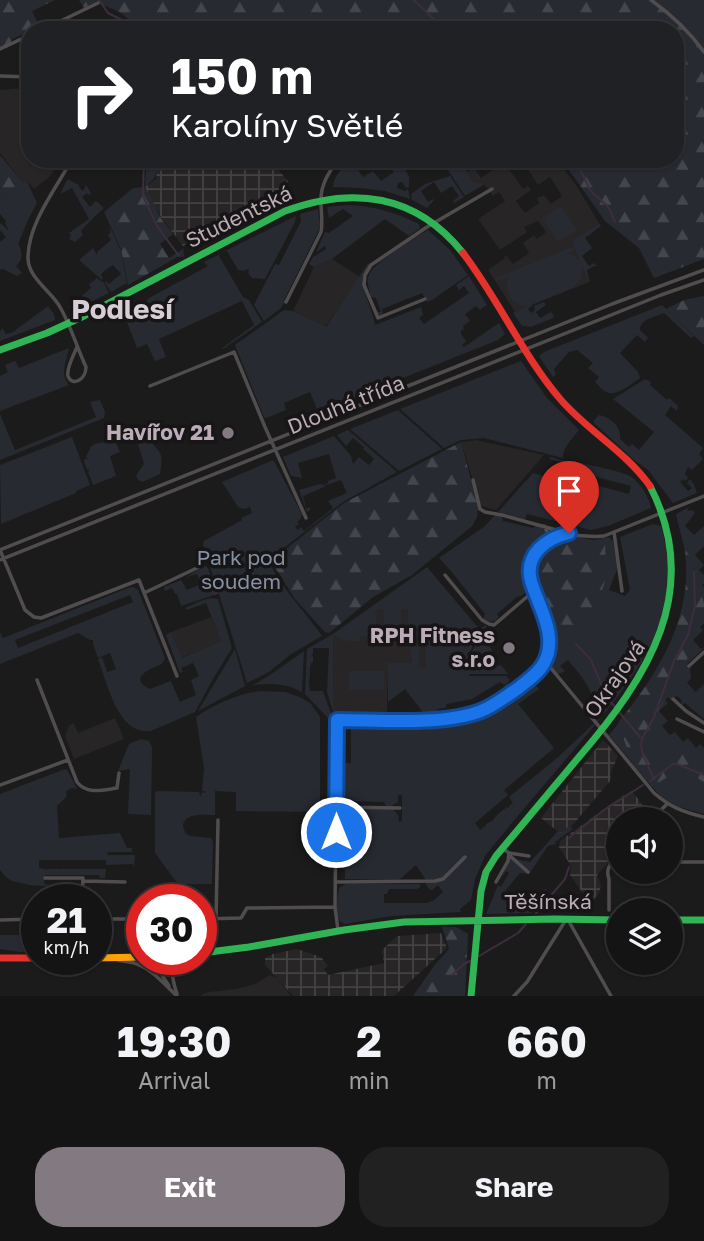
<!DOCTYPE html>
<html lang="en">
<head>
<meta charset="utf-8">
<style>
	:root { --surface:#141414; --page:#212122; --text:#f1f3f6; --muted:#9d9ea0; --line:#333334; --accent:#837980 }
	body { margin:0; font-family:"Golos Text",sans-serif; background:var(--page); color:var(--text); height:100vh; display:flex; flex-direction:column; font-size:26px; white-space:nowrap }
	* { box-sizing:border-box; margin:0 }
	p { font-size:23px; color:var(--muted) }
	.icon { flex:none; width:38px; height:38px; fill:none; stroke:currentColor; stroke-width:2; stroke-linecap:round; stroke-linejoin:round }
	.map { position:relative; height:996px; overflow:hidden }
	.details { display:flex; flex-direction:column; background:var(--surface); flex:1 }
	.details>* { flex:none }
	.banner { position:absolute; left:21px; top:21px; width:663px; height:147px; border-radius:28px; box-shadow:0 2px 5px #0004,0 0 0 2px var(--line); background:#202124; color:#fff; overflow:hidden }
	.tools { position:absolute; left:606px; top:807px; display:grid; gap:14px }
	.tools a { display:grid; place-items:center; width:77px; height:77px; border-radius:50%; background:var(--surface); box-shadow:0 2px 5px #0004,0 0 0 2px var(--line); font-size:35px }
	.speed { position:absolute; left:21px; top:884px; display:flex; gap:14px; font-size:35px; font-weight:700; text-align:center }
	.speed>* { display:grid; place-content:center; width:91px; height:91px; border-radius:50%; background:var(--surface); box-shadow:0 2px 5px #0004,0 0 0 2px var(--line); line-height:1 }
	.speed small { font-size:18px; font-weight:400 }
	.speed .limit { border:10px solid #d22; background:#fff; color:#111 }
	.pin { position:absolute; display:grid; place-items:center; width:60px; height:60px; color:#fff; margin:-72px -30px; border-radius:50% 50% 50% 0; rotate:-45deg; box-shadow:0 0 7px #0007 }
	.pin .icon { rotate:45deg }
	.me { position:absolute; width:77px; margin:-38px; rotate:0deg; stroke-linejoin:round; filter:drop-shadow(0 0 5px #0008) }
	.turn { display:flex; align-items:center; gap:24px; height:147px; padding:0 35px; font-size:32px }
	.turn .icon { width:91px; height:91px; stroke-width:2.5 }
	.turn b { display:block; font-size:49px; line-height:60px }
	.eta { display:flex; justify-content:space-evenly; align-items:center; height:119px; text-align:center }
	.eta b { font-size:42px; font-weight:700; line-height:49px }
	.action { display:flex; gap:14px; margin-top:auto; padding:14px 35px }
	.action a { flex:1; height:80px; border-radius:28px; background:var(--accent); color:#fff; font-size:28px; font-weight:700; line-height:80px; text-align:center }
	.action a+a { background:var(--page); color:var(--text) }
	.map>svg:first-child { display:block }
</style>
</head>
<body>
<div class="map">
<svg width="704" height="996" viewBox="0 0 704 996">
	<defs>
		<pattern id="industrial-grid" width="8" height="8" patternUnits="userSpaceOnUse" patternTransform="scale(1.75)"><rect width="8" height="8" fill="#272525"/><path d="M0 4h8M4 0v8" fill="none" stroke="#444242"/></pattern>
		<pattern id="forest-firs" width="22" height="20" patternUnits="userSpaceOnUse" patternTransform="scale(1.75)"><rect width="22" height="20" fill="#272a31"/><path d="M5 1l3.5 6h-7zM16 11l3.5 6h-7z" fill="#44464d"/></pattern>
	</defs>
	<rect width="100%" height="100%" fill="#1b1b1b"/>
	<path fill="#272525" d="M23,88L30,94V159H63L48,178L34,189L27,181L24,184L0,153V90Z
		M534,159H554L560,164L576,185L599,223L572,241L589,282L515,312L488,270L505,258L504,256L506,255L513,264L529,253L523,243L534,235L537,239L546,232L538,221L524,227L527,232L500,250L478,219L505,201L499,192L493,196L484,184L474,182L467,172L475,167L477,170L476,171L481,178L504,162L523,189L528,186L531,190L516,201L525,213L539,203L537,198L540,197H541L544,195L551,204L562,196L550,177L538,185L525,165Z
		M332,259L360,277L325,327L293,311L314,267Z
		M476,440L544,455L496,510L481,506L461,442Z
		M385,603L416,605L427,633V669L419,668L412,663L387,664V716L334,715L333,636Z
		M211,617L222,641L181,658L171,632Z
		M115,718L124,739L74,759L65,736L69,725L74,723L78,733Z
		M270,975L277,978L291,996H201L203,994L209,992L236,989L255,984Z"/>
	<path fill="url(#industrial-grid)" d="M181,159H270L289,183L259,207L183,246L161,217L145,187L157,178L156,173Z
		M603,740L618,756L611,772L610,781L571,827L569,826L561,834L541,818Z
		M632,791L651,816L648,819H618V852L597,875L601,885L599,894L590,903L570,875L571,866L559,847L560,841L619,798Z
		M441,933L447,948L394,996H293L265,965V958L273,954L297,949L321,957L328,966L324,969L328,975L384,963L382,950L397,936Z"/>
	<path fill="#272a31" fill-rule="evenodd" d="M654,0H704V52L683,26Z
		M353,159H361L362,161L356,167L363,177L373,171L381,181L394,172L387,162L382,164L381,163L387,159H395L399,166L402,164L409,177V187L406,188L403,183L401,182L398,183L397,188L405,191L408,189L410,199L385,191L360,188L333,187C334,175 343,167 353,159Z
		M444,159H458L474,182L485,184L465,196L448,170Z
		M450,176L464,197L454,203L453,201L459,196L452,186L441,193L434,182L421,191L428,202L433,199L434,200L427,208L412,200L411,194L425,184Z
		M67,180H69L79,185V187L83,191L86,185L91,193L89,195L87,193L82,197L90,207L96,201L104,208C98,214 85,225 81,231L83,235L75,242L69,239L71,235L69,233L89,219L72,188L60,194Z
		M27,181L37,203L29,218L18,244C23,251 23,260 16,266L22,273L17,276L3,269L0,270V242L6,237L0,230V224L1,223L9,231L5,223L6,221L0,214V199Z
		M347,205C375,206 394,212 419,224L420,228L409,236L385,219L332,259L314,267L309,264L313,257L326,249L325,246L316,252L325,232L329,233L353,216L343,209L329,218L327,207Z
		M561,206L577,230L558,242L542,218Z
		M318,209L320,224L318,232L284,300L285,301L281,308L264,321L254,305L275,264L279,265L301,221L300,214Z
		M296,216L295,222L265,279L252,278L248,273L249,270L246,269L245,271L238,270L227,251L223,252Z
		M599,223L601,226L585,238L592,248L582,256L589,266L594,263L597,266H594L587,270L590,282H589L582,267L581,278L574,287L533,304L528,309L531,313L535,310L534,306L544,302L546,305L536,312L540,318L551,312L554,316L553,318L531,327L522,326L513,313L528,306C511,305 503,293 509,277L497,281L495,278L572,247L573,250L568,253L574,256L580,262L572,241Z
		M111,229L121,251L127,283L111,292L105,283L106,281L109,284L121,274L113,265L104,271L101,275L103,278L102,280L79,260L93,248L97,255V252L111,240L108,235L111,232L109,230Z
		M428,230L450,250L468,275L432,300L427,302L422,293L382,309L383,315H379L377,312H381L376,298L371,297C369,289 366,283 369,275C373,263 416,237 428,230Z
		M220,254L219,256L243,297L249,300L262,322L223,349L222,348L254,325L242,301L159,339L166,357L155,361L147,344L137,348L127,322L129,321L125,311L144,304L149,298L208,266L204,262Z
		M368,263L370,265L363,280V287L373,316L375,325L421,307L423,315L419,318L424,324L469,293L464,286L459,290L456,285L469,276L487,305L480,310L476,306L465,314L470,321L463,326L464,329L461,331V334L466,341L462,345L464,347L499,323L505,334L498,340L318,412L310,392L284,403L286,410L266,418L264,417L235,345L284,310L293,311L326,327Z
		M97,278L104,283L109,293L72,311L69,307L91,288L89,284Z
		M662,305L694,336L691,338L664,313C655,317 640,319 640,330L648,338L645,342L637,335L620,353L638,372L640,378C633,383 619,395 609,393C604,392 599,386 595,382L599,377L588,368L593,363L577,350L569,352L554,369L556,374L553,377L539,356L544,352Z
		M48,306L54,314L55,320L0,341V332L2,328L6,334L13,332Z
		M69,348C67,361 59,373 69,385L0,411V376L8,372L5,365L15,361L19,368Z
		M521,361L547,398L579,430C572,439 562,449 563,458L484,438L461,440L444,448L400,409Z
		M645,379L651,382L650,385L667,400L669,398L678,406L677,411L671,406L665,415L703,448L699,454L703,459L692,470L688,467L685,474L688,478L685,481L683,479L680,482L688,491L692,488L687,483L690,479L694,485L697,493L673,503L648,470L634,460L594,423V420L599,415C610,417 622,427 620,439L629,447L632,444L639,450L654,432L613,399Z
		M100,400L105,412L104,418L0,460V414L15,450L96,417L90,402Z
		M398,410L442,449L399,471L350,429Z
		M348,430L397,472L343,502L272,557L267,558C280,587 304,610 322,636L291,654L269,672L247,683L203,544L204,541L242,520L241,518L252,513L250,507L244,509L238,507L222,482L271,461H274L302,514L301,518L297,522L299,524L295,527L298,530L301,527L304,531L333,508L328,501L347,493L341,480L324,486V487L303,496L306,508H310V510L307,512L299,490L320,484L324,485L328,483V481L336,478L329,454L298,463L302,478L291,476L283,457L334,436L351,456L353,464L359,457L369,465L374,459L363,449L364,447L353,438L346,446L337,435Z
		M119,435L128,437L116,443L120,452L110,456L116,476L93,485L88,472L90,470L87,469L84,462L85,459H88L86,457C87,455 90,447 92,446C100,439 109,447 119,435Z
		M72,437L90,485L76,491V493L1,524L0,465Z
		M147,440H149C163,455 163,454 160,474L142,482L138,480L136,475L144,464L138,444Z
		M551,457L580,465L581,463C593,466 620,471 630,476C639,481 650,498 651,508L608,526L591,530L527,514L525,519L498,512L533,473L573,484H575L576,480L629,494L631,486L578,472L579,467L549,459Z
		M689,507L687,511L692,510L695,513L685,526L694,535L704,526V546L695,555L704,565L699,570L704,575V583L702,585L704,587V623L700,627L703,630L693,640L701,649L704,647V648L687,664L690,667L691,678L687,683L696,692L704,684V719L685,703L682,705L681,699L677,696L671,700L668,697L665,700L668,703L659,711L668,721L662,726L670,735L675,732L683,742L688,738L696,748L700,744L704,748V814L676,806L661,797L609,735C650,686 690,629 686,561C685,545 679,530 676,514Z
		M495,515L502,516L503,521L533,528L537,525C542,527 548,531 546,538C543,545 534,550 531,557C526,568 528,580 526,592L520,597L518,596L497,614L499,617L495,621L490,622L483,619L485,614L451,571L439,558L485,526Z
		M653,524L661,526C688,617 634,679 578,745C547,782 515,818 485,856L475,879L471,900L460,909L461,912L391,916L345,924C343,923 341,922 340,921C335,916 337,893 340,887L346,884H420V887L417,889H389L387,894H384V903H427L433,901L443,892L438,885L432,890L429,889L426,885V880L416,865L399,880L345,879V809H393L398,815L399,822L402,821V795H398V802L391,806H386L384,802L349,801L346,806H344L345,763H351V729L353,724L358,722C393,722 450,727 482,714C500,707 515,693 531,680L539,689L518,704L554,748L504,790L508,795L475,823L480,830L485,826L486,827V824L492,821L496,816L497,817V815L507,807L509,808V806L513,803L509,797L557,758L603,715C596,706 593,698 589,689C584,678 575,669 568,660L560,666L565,671L557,675L550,666V643L543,606L533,578L534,562L546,545L557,538L571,536L594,540L609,537L613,542L618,567L609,590L625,596L630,590L620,537Z
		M205,566L208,568L216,593L214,595L181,606L177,594H175L172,588L165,591L164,587L181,580L187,590L201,584L197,574L186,577Z
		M427,567L480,630L485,625L490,632C481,639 479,645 467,640L472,644V648L462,673L474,647L491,632L494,637L495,641L490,647L492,650L491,652L492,654L490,656L498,666L501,665L508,674H470L469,676H506L510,680L505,685L500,682L472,699L447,704L445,708L437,709L434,715H425L405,689L388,702L387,663H412L410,647H419V667L426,668V643H421V641H427V637L403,636V634H408V609L401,610V629L396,630V636H379V634H384V610L377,609L376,629L372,630V636H361L360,641H349L333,636L334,715L327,692L329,648H313V654L311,655L313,656V662L311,663L310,668L309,670L310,671L309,684L310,691H323L333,719H329L305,694L307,649L333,634Z
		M133,587L138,590L140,595L165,658L162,664C152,668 126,678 150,689L171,681L180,702L196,695L191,680L199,676L193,663L181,668L183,672L180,673L166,635L171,632L182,658L221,641L206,603L187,610L186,609L187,607C197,603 208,596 218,599L232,648L213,679L195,712L151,731C118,736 107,682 98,659L102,657L107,672L116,669L110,653L98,658L93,644V640H90L78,633L0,664V632L3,638L128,588ZM130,595L133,602L18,648L15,640Z
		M235,649L245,686L198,711Z
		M304,651L302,692C286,683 271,683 253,685L270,675Z
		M349,671H384V690H349Z
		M260,691L285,692L302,698L311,704L320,717V807L325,812L236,811V792L215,791V815C206,815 185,812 183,825C183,829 185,833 188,835C195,838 205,836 212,839L213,843L212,884H178L155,853V792L158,791L199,792L201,797V793L207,792L202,791L204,768L196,717C215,704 238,694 260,691Z
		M141,739L149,741L152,747L151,815L128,814L130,769L118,771L129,744Z
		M65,769L68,771L77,789L72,788L66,791L67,796L57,806L59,838L120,833L127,848H132V852H108L107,855H135L134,868L133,864L106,865V860H39V868L45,869V871L46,869H59L60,871V869H72V870L73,869H106L105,878H100L99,875H45L44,884H47V886L30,885L12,881L6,877L0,870V794Z
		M569,826L573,829L555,842L556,844L548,846L529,874L520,873L505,891L520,906H528L545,889L548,891L532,913L486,914L498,885L501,887L509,873L506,871L501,879L511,855L515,859L530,862L558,831L561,833Z
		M30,922L33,923L37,922V951L20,952L0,949V935H23L25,923Z"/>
	<path fill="url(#forest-firs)" d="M0,0H55L32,11L40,28L30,30V31L12,39L10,44L0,49Z
		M79,0H651L682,28L704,54V259L654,278L639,248L605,221L564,163L557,159H676V30H137C127,14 116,9 99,4L97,1L84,8Z
		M0,155L24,184L0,199Z
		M147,159H181L156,173L155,177L145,187C149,194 153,201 156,208C159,218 167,225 173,234L160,244L169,258L183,249V246L184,257L179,256L128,285L121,249L104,212L133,188L145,187Z
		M704,296V345L666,309L684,300Z
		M461,442L478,506L477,517L472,526L412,575L373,597L329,633L325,632L295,599L273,564L272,560L344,503Z
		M605,541L606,577L596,613L570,637C552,614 531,588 542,559C545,551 553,543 561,542C575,539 591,541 605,541Z
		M685,551L690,553L693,557L704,604V616L692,636L691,650L683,668L657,713L654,732L649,744V748L659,757C677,747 686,747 704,759V782C676,765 677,772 652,787L633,765L618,723C658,673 694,618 685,551Z
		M442,927H456L468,934L465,996H413L434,966L449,949Z"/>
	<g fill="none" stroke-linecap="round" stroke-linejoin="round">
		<path stroke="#3d2d3d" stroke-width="2" d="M99,0L108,13L122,20L131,30
			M414,0L445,30
			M144,159L143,196L157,226L179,256
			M571,159L577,163L590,190L609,208L615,222
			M215,594L266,561
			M576,644L591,660L607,698L616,708
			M619,712L640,737
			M654,779L643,755L641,745L642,739L654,717L674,661L688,635L695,606L694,572
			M650,781L673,764H677L704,775
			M569,838L604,810L643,785
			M536,913L565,879L569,867
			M479,956L518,933L526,924
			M452,975L464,964L470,961"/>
		<path stroke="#514d4f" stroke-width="3.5" d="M651,0C672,15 689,31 704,52
			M42,30L98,3
			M0,49L30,35
			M0,76L30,77
			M72,159C56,189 28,223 28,258C28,278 51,291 60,307C71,326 77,348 86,367C86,380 72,387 68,376C66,369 74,354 77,347
			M425,299L378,318L364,285L365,275L371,265L427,227L492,189
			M286,302L321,232C323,222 321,213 321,202C320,186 329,170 340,159
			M150,386L234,352L265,427L306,518
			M473,480L480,509L485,512L502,515L567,533
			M544,526L549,535V540
			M614,532L622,591
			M0,550L612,304L704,270
			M0,550L25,610L34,617L41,618L139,580L177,676
			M0,560L661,295L704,280
			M445,575L482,620L489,624L494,625L535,590
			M144,593L199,567
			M545,661L654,793C670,807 683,812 704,817
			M689,666L704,652
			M37,680L77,782C87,795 103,790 117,788L119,773
			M673,699L686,711L704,723
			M677,719L704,732
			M0,785L68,760
			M336,807L400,808
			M652,819L667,804
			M509,853L529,856
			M509,855L528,872
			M679,862H704
			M45,878H83L82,900
			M83,881L125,882
			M337,882L435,881L443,879L465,857
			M496,882L508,861L509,853L502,848
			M609,910V879C605,868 611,863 618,856
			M96,919H142
			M201,919L241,918L247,908L335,907
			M216,919L218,820
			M0,920L37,919
			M338,930L335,907L337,720C379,720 441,726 480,712C495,706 507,696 520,686C528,680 538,673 544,664C553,651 548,627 544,612C537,591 521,569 539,548C559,526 580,539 604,536L704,496
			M115,959C123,962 130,961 137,964C153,970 165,985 177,996
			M157,959L162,975L169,986
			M177,994C171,976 168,966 189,959
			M514,996L527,982L567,918L611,996"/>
		<path stroke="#30b455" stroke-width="7" d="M0,350L47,333L84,316L285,211C353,186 416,194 463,253
			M670,920H704
			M201,953L249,947L344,930L404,922L554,919L618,920
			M471,996L481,891L486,872L496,856C524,823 551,790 579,757C647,678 704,591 650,486"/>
		<path stroke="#ff9f0a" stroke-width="7" d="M96,958L142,957"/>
		<path stroke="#e5322d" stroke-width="7" d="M463,253C499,300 523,356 561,400C588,431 626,452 650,486
			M0,958H37"/>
	</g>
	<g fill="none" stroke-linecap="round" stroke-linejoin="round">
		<g stroke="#114b97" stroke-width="18">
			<path id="route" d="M336,832L337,720C379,720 442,726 481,711C494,706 505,697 517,689C526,682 539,673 544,663C559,636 538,606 531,581C524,554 547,538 569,533"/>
		</g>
		<use href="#route" stroke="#1a73e8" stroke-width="12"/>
	</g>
	<g fill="#837980" stroke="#171515" stroke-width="2.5">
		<circle cx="228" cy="433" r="7"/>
		<circle cx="509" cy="648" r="7"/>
	</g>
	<g text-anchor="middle" stroke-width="7" stroke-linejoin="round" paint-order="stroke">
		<g font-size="21" fill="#bbacb7" stroke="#171515">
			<text transform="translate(239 217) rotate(-26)" y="7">Studentská</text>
			<text transform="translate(346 405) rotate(-22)" y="7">Dlouhá třída</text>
			<text transform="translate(615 679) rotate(-55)" y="7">Okrajová</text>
			<text x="548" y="909">Těšínská</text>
		</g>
		<g font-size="21" font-weight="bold" fill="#bbacb7" stroke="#171515" text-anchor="end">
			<text x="214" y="440">Havířov 21</text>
			<text x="495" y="643">RPH Fitness<tspan x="495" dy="24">s.r.o</tspan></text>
		</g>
		<g font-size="21" fill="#8490a5" stroke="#171515">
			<text x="241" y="565">Park pod<tspan x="241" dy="24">soudem</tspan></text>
		</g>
		<g font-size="28" font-weight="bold" fill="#d7cdd4" stroke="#171515">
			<text x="122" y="319">Podlesí</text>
		</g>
	</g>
</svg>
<div class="tools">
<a><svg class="icon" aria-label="sound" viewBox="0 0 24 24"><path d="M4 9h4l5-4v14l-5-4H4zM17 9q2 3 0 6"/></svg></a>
<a><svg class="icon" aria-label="layers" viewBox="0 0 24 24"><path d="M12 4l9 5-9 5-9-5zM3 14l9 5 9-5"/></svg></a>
</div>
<div class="speed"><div>21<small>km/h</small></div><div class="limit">30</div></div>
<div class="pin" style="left:569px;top:533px;background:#d93025"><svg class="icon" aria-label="arrive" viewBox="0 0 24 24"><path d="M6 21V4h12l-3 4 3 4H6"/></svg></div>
<svg class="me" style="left:336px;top:832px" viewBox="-20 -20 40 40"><circle r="17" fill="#1a73e8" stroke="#fff" stroke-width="3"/><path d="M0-11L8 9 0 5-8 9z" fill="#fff"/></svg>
<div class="banner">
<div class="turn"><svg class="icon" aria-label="right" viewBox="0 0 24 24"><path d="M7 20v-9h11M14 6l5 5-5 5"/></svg><div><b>150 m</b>Karolíny Světlé</div></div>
</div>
</div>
<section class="details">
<div class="eta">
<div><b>19:30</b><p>Arrival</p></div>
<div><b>2</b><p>min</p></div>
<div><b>660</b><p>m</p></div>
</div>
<div class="action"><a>Exit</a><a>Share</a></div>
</section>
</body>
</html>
